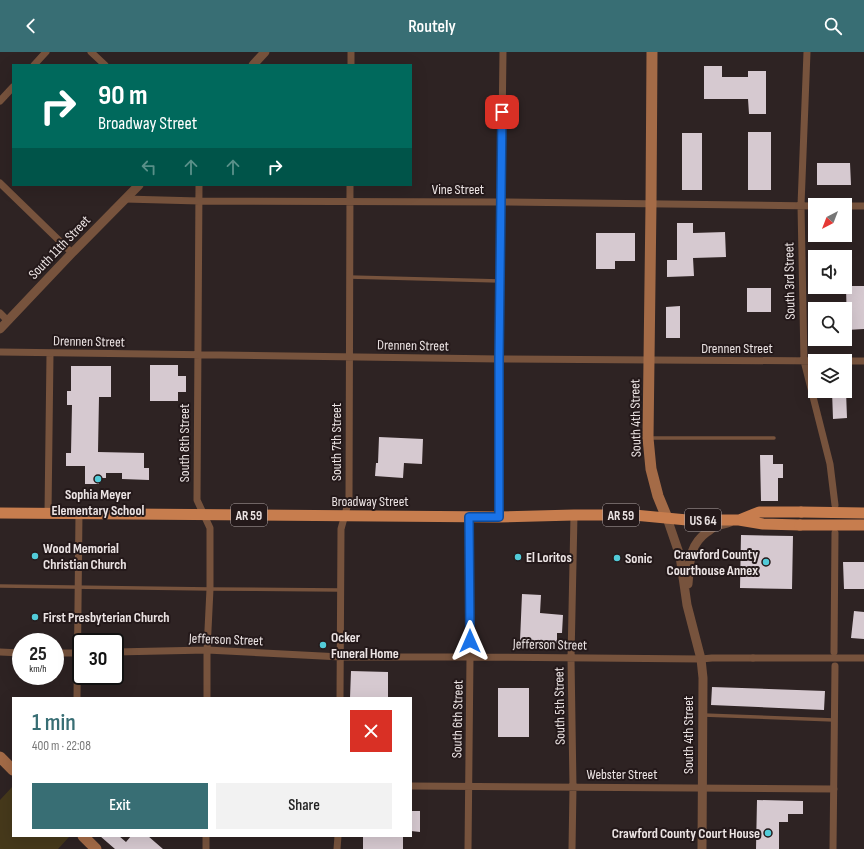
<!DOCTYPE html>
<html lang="en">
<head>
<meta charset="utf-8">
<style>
	:root { --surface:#fff; --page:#f2f2f2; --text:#222; --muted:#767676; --accent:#386e74 }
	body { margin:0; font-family:"Sofia Sans Condensed",sans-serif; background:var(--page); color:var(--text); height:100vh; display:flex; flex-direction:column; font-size:15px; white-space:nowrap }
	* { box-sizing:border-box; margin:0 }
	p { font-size:13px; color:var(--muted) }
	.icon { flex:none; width:22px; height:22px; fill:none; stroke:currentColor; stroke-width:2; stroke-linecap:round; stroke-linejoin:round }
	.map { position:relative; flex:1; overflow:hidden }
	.drawer { position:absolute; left:12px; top:645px; width:400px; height:140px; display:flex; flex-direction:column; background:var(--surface); border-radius:0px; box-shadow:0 4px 16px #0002 }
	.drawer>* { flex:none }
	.banner { position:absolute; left:12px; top:12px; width:400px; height:122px; border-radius:0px; box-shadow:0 4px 16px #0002; background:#00695c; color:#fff; overflow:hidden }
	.needle { width:26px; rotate:222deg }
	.fabs { position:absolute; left:808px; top:146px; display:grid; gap:8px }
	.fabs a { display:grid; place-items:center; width:44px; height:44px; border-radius:0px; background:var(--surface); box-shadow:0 4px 16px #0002; font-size:20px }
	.speed { position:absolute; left:12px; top:581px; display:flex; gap:8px; font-size:20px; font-weight:700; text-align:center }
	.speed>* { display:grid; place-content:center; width:52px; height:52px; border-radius:50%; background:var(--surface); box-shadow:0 4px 16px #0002; line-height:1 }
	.speed small { font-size:10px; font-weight:400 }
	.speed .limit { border:2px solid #111; border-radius:6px; background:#fff; color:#111 }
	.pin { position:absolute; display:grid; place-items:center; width:34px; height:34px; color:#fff; margin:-17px; border-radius:8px; box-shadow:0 2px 6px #0006 }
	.me { position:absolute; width:44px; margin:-22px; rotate:0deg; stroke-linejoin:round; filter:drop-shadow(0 0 3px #0008) }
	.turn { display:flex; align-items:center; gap:14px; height:84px; padding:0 20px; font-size:18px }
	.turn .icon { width:52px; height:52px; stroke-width:2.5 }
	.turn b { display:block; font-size:28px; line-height:34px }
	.lanes { display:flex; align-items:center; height:38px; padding:0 20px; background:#0003; justify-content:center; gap:20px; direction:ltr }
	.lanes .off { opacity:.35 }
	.round { display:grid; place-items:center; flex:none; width:42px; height:42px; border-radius:0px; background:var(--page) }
	.summary { display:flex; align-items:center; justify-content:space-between; height:68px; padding:0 20px }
	h1 { font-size:24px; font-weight:600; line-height:30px; color:var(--accent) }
	.cta { display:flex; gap:8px; margin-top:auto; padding:8px 20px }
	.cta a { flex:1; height:46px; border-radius:0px; background:var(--accent); color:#fff; font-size:16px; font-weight:600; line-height:46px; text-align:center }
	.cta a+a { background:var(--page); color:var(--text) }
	header { display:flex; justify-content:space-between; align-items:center; height:52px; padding:0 20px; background:var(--accent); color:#fff; font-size:18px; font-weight:600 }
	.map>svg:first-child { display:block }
</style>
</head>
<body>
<header><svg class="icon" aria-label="back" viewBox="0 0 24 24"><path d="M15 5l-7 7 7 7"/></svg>Routely<svg class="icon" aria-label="search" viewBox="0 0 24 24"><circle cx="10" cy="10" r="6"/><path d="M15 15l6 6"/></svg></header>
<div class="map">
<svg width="864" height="797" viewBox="0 0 864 797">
	<rect width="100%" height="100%" fill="#2e2323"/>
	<path fill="#46391b" d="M13,734V784H69V785L58,797H0V748Z"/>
	<path fill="#d6c9d0" d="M704,14H722V25H748V19H766V62H749L748,47H704Z
		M748,80H771V138H748Z
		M682,81H702V138H682Z
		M817,111H850L851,133H817Z
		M677,171H693V181L725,180L726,205L693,206L694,224L667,225V208H677Z
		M596,181H635V209H615V217H596Z
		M846,234H864V277L847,278Z
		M747,236H771V260H747Z
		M680,254V286H666V255Z
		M150,313H178V324H186V340H178V349H150Z
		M71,314H111V345H99L98,400L144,401V416H149V428L122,427V421H106V426H99V432H85V414H66V401H71L72,353H67V339H71Z
		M832,339H846L847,366L833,367Z
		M379,385L423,387L422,412L404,411L403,426L375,424L376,411H378Z
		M760,403H773V412H783V426H778V449H761Z
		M741,483L793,484L792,537L740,536Z
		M843,510H864V537H844Z
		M522,542L541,543L540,561L563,563L562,581H557V591L520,589Z
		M854,559L864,560V587L851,586Z
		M351,619L388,620V646H350Z
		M712,635L825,639L824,658L711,653Z
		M498,636H529V685H498Z
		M757,748L803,749V762H788V770H779V797H756Z
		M411,759H420V780L411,779Z
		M100,784H119L126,790L131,784H148L163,797H115Z
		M363,784H403V797H363Z"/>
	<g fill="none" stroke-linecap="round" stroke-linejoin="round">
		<path stroke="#77533d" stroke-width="3.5" d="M349,225L500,229
			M649,386H774
			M0,534L210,537L340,538
			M703,663L834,668"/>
		<path stroke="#77533d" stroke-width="7" d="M91,0L105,13
			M807,0L801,153L804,309L830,412L835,453
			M34,13L46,0
			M351,13V0
			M0,49L13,35
			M0,131L72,201
			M199,133L197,448L210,476V537L207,598V646
			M125,147L199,149L501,150L815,154
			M845,154H864
			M0,261L8,269
			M0,300L499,307L825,309
			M845,309H864
			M48,461L50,302
			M499,465V307L503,0
			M0,600L21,601
			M115,600L207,598L341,605H470L701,607L712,606H753
			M834,600L835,481
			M55,601H81
			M77,646L79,461
			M340,646L341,477L349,448L350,133
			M411,734L834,737
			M206,797V784
			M337,797L338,784
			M468,797L470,605L469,465
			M572,797L573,735L571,606L574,463
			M833,797L835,614"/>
		<path stroke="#77533d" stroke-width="9" d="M253,13L265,0
			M0,277L72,201L139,133
			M667,466L680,504L687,553L701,607L703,626L702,797
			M688,532C690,511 688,494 707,480C709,479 712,476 714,475C719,473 725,472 730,470"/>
		<path stroke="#a46b47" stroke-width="11" d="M652,0L651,152L648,386L651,417L658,444L667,466
			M0,705L13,718
			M83,784L96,797"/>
		<path stroke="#c77d4e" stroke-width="11" d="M0,461L499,465L574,463H634L687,468H739L763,472L800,473
			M739,468L759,460H801"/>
		<path stroke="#77533d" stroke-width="7" d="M753,606H864"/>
		<path stroke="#c77d4e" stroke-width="11" d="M801,460L864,461
			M800,473H864"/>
	</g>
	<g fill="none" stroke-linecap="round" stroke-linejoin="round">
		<g stroke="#114b97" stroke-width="10">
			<path id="route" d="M470,589L469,465H499V307L502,60"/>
		</g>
		<use href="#route" stroke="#1a73e8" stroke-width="7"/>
	</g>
	<g fill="#52cbd8" stroke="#24191a" stroke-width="1.5">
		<circle cx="98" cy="427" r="4"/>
		<circle cx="35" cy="504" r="4"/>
		<circle cx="518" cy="505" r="4"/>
		<circle cx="617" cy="506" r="4"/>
		<circle cx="766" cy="510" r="4"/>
		<circle cx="35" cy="565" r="4"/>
		<circle cx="323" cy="593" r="4"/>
		<circle cx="768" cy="781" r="4"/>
	</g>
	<g text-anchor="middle" stroke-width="4" stroke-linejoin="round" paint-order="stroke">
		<g fill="#24191a" stroke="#b0a7a7" stroke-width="1">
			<rect x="231" y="452" width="36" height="22" rx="3"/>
			<rect x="603" y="452" width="36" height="22" rx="3"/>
			<rect x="685" y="457" width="36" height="22" rx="3"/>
		</g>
		<g font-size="13" font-weight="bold" fill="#ece4e4">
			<text x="249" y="468">AR 59</text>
			<text x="621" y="468">AR 59</text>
			<text x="703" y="473">US 64</text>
		</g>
		<g font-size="14" fill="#ece4e4" stroke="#24191a">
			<text x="458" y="142">Vine Street</text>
			<text transform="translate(59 195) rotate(-46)" y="5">South 11th Street</text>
			<text transform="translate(789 229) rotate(-91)" y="5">South 3rd Street</text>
			<text transform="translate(89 289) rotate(1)" y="5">Drennen Street</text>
			<text transform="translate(413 293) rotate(1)" y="5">Drennen Street</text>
			<text x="737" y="301">Drennen Street</text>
			<text transform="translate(635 366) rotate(-91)" y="5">South 4th Street</text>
			<text transform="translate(336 390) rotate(-90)" y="5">South 7th Street</text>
			<text transform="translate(184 391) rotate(-90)" y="5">South 8th Street</text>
			<text x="370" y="454">Broadway Street</text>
			<text transform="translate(226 587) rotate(2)" y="5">Jefferson Street</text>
			<text transform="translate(550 592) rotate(1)" y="5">Jefferson Street</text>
			<text transform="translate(559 654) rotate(-91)" y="5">South 5th Street</text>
			<text transform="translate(457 667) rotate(-89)" y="5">South 6th Street</text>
			<text transform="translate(688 683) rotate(-90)" y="5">South 4th Street</text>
			<text x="622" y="727">Webster Street</text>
		</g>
		<g font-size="14" font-weight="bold" fill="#ece4e4" stroke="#24191a" text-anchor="start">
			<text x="98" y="447" text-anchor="middle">Sophia Meyer<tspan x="98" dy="16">Elementary School</tspan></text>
			<text x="43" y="501">Wood Memorial<tspan x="43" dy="16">Christian Church</tspan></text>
			<text x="758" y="507" text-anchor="end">Crawford County<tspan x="758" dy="16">Courthouse Annex</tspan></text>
			<text x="526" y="510">El Loritos</text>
			<text x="625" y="511">Sonic</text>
			<text x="43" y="570">First Presbyterian Church</text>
			<text x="331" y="590">Ocker<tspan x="331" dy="16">Funeral Home</tspan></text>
			<text x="760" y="786" text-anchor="end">Crawford County Court House</text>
		</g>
	</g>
</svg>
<div class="fabs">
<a><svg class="needle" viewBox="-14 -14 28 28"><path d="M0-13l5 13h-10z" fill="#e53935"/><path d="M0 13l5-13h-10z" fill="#767676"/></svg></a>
<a><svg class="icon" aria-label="sound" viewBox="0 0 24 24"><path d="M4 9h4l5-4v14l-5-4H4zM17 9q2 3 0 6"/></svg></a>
<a><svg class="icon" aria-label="search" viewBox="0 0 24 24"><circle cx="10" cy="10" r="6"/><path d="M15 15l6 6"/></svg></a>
<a><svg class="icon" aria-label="layers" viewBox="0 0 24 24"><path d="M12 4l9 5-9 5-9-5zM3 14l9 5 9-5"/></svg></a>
</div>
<div class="speed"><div>25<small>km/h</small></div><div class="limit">30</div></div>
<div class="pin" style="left:502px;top:60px;background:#d93025"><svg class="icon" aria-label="arrive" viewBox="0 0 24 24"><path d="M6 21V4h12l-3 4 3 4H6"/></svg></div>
<svg class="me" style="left:470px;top:589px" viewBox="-20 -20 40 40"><path d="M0-17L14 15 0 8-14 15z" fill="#1a73e8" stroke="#fff" stroke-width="4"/></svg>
<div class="banner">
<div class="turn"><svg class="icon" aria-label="right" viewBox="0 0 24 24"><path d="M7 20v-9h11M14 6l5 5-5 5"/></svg><div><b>90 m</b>Broadway Street</div></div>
<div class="lanes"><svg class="icon off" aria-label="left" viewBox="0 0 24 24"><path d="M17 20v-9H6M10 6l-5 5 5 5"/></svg><svg class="icon off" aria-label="ahead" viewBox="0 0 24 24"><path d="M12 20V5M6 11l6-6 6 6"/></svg><svg class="icon off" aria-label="ahead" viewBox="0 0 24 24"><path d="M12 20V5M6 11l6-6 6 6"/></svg><svg class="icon" aria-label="right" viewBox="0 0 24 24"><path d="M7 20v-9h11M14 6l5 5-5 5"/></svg></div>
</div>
<section class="drawer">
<div class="summary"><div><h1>1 min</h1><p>400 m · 22:08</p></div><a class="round" style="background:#d93025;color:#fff"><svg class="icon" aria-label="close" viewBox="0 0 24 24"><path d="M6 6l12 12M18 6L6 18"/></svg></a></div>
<div class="cta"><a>Exit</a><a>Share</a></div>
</section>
</div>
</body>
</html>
